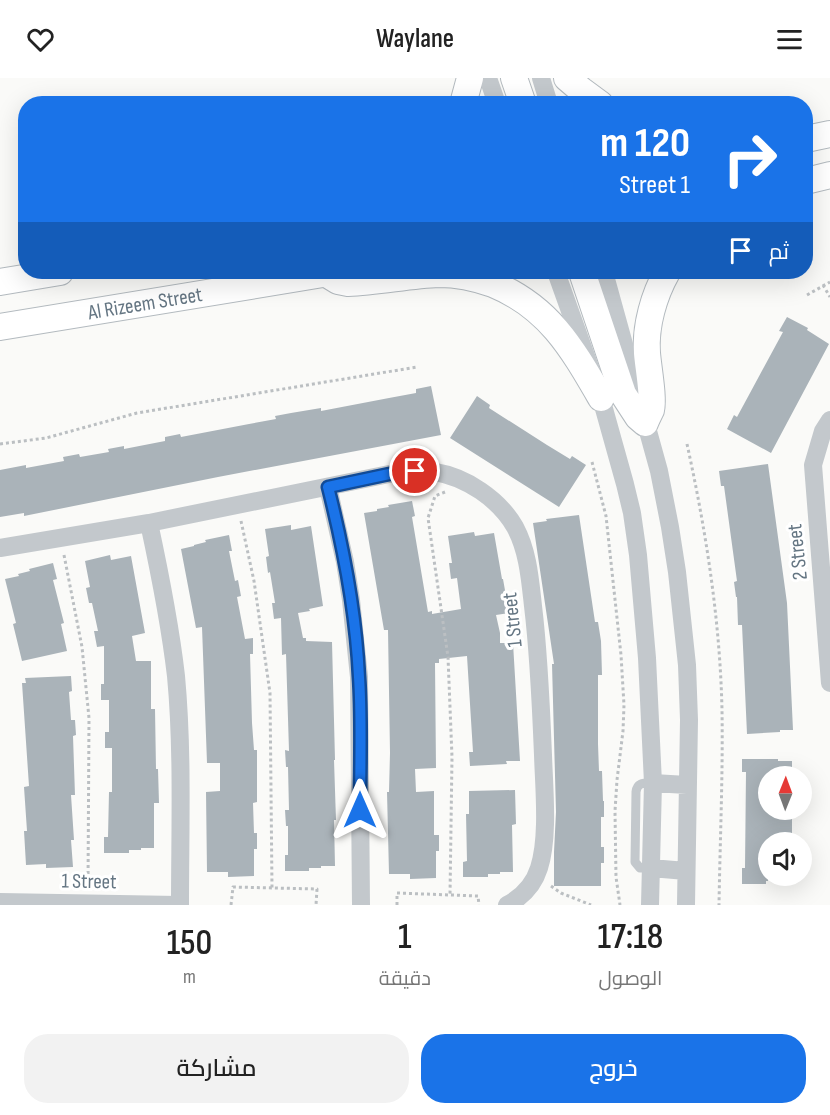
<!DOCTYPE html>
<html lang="ar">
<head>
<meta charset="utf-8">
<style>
	:root { --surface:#fff; --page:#f2f2f2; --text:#222; --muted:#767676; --accent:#1a73e8 }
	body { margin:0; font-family:"Sofia Sans Condensed",Cairo,sans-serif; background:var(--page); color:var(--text); direction:rtl; height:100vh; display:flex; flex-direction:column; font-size:22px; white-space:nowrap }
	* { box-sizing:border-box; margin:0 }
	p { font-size:20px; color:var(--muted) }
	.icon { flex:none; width:33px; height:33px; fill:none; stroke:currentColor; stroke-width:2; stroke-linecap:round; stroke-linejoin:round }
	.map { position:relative; height:827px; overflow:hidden; direction:ltr }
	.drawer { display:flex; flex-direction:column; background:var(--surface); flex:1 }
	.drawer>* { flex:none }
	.guide { position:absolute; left:18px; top:18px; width:795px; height:183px; border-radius:24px; box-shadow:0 6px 24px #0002; direction:rtl; background:#1a73e8; color:#fff; overflow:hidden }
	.needle { width:39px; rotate:1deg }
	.buttons { position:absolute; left:758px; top:688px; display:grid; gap:12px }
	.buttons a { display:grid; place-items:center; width:54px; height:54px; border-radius:50%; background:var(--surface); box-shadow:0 6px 24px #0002; font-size:30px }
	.pin { position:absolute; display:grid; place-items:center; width:51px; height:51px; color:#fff; margin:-26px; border:3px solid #fff; border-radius:50%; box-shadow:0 2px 6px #0007 }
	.me { position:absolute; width:66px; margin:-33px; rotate:0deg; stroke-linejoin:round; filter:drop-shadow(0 0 4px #0008) }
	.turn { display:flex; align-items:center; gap:21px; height:126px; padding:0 24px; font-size:27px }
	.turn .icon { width:78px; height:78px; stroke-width:2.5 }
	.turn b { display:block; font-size:42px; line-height:51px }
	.then { display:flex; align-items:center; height:57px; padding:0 24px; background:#0003; gap:12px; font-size:22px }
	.eta { display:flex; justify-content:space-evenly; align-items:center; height:102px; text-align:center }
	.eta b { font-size:36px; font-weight:600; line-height:42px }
	.action { display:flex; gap:12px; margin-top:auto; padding:12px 24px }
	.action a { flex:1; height:69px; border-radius:24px; background:var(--accent); color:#fff; font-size:24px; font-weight:600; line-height:69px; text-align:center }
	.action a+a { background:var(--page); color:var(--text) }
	header { display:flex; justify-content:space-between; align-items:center; height:78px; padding:0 24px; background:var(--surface); font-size:27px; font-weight:600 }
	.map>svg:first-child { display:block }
</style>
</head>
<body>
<header><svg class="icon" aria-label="menu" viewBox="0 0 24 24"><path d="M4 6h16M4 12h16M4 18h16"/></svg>Waylane<svg class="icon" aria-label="heart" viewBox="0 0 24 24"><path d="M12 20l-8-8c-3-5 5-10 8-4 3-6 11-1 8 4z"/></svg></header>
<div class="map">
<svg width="830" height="827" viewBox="0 0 830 827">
	<rect width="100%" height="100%" fill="#fafaf8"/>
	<path fill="#aab3b9" d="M787,239L808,250L807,252L829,266L771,375L727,351L734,337L737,339L750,315L783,254L779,253Z
		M431,308L441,357L218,399L24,438V435L0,439V392L26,387V390L64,383L63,379L79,376L80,379L109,374L108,371L124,368V371L165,363V359L180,356L181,359L249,346L276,341L275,338L291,335L321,330V333L389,320L416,315V311Z
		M477,318L490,327L489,330L547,367L570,381L572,378L586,387L559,429L450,360Z
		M768,386L787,525L793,652H780V654L747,656L742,547H738L737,519H736L734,504L737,503L724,408H721L719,393Z
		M412,423L415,438L412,439L428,534L432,533V536L461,531L457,500L451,501L449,485H452L448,458L474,454L475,458L494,455L502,501H503L509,535L496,537L500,555V565H513L520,683H506L507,686L470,688L469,674H473L467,578L439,581V585H435L436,690L415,691L416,714L434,713V757H439V773H436V800L410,801V796H389L387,714H389L390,675L388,552H384L364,435L377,433V431L389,429L388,427Z
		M579,437L595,544H598L601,563L602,597H598V666L599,693H602L603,723H604V739H601V769H604V785H601V808H554V774L556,734L552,586H554L533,445L547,443L546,441Z
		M291,447V452L311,448L323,528L309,531L310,533L298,535L303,560H306V563L332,564L335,682H334L336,742H334L335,788H321V790H309V793H285V777H288V748H286L285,732H289L288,689H286L285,672L289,673L286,576L282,577L281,540L274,541L272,525H275L270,494L268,495L266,479L269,478L265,451Z
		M229,457L232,473H229L235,503L238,502L241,518L237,519L245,561L253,560V576H250L252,645L254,672H257V724L253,725L254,755H257V771H254V798L228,799V794H207L206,714L220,713V685H207L202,549L196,550L181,471L194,468V467L206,464L205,462Z
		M110,477L111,482L131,478L145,555L132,558L136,583H151V631H155L156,691H158L159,725H154V770H141V772H129V775H104V759H108L109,714H112V670H105V654H109V622H101V606H104V568L97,569L94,553H98L92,525H89L86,510L90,509L85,483Z
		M53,485L57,501L53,502L64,545L61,546L67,573L22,583L13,546L16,545L5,501L19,498L18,496L30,493L29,491Z
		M71,598L72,613L69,614L71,642H75L76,657L73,658L75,717H71L74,762H71L73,789L46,790V786L26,787L24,753H27L24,709L29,708L22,605H26L25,600Z
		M742,681H778V683H792V699H768V732H792V759H771L772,765H768V803H766V806H742V790H745L746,694H742Z
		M515,712L516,746L512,747L513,794H500V796H488V799H463V784L467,783L466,736H469V713Z"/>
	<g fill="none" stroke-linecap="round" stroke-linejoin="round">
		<g stroke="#b3babf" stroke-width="28">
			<g id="secondary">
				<path d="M514,0L523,26"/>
				<path d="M567,0L581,12L600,26"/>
				<path d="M463,26L470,0"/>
				<path d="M806,61L830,56"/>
				<path d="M806,103L830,97"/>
				<path d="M582,194L623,316L638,339L645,345C647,340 649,336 651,332C654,320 648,289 647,275C645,248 654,217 667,194"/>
				<path d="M325,195L338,203L348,205C379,204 409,197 439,196C458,196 476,200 493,206C549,229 572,270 601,320"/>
				<path d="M0,204L60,194"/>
				<path id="s1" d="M0,249L335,194"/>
			</g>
		</g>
		<path stroke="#bbbfc2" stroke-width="3" stroke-dasharray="3 3" stroke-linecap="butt" d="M823,207L830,219
			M807,217L830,204
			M0,366L46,360L137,335L417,289
			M687,366C706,453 720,542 722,632C723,697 720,762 719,827
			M592,384L606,438L621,577L624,627L623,653L617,702L615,733L616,799L620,827
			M445,414L435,418L428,440L448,579L452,679L450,817
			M241,443L254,503L270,615L272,810
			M64,477L82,569L89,640L88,808
			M551,808L561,815L591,827
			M231,827L233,809L317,811L316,827
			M397,827V815L478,818L479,827"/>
		<path stroke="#c3c8cc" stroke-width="9" d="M651,790H640L635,784L636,714C637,704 644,705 653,705"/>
		<path stroke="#c3c8cc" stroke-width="18" d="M488,0L497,26
			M541,0L549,26
			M556,194L601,320L625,406L632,435L638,477L647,580L653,705L650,827
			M604,194L659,393L670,449L677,494L687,587L689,642L686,827
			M830,342L823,353L813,387L830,605
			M328,409L345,484L351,522L359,599L361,827
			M149,445C160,496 170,546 176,598C183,673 180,752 180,827
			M0,470L149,445L394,395C408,394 421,393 435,394C466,399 499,421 515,449C528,473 530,501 533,528C539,577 541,627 543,677C544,710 549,759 539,790C534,806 522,819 507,827
			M653,705L687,707
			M651,790L686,793
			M0,824L178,827"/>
		<use href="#secondary" stroke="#fff" stroke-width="26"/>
	</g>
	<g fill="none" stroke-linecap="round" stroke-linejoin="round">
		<g stroke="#114b97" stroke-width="15">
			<path id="route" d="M360,732C360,688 362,643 359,599C356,535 344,472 328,409L394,395L415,393"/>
		</g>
		<use href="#route" stroke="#1a73e8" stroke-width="10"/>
	</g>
	<g text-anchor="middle" stroke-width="6" stroke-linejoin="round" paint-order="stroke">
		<g font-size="21" fill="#657683" stroke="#fff">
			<text dy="7" stroke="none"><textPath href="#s1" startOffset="147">Al Rizeem Street</textPath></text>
			<text transform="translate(797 474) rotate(-96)" y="7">2 Street</text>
			<text transform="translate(512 542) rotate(-96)" y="7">1 Street</text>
			<text transform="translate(89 803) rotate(1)" y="7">1 Street</text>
		</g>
	</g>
</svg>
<div class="buttons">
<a><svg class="needle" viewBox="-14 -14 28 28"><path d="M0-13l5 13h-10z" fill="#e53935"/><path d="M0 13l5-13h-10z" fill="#767676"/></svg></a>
<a><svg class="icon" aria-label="sound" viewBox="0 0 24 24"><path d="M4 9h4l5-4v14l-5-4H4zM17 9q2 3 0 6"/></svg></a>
</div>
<div class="pin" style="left:415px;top:393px;background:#d93025"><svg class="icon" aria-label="arrive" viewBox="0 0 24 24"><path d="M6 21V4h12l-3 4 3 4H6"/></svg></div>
<svg class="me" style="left:360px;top:732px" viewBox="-20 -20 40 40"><path d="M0-17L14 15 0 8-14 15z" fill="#1a73e8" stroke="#fff" stroke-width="4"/></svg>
<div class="guide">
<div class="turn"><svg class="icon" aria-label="right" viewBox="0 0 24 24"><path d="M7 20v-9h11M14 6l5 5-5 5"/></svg><div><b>120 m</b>1 Street</div></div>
<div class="then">ثم<svg class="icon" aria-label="arrive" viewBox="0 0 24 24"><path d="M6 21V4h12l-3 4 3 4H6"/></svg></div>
</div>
</div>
<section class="drawer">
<div class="eta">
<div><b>17:18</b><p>الوصول</p></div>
<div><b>1</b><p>دقيقة</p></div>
<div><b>150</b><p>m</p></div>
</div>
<div class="action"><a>خروج</a><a>مشاركة</a></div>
</section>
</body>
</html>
